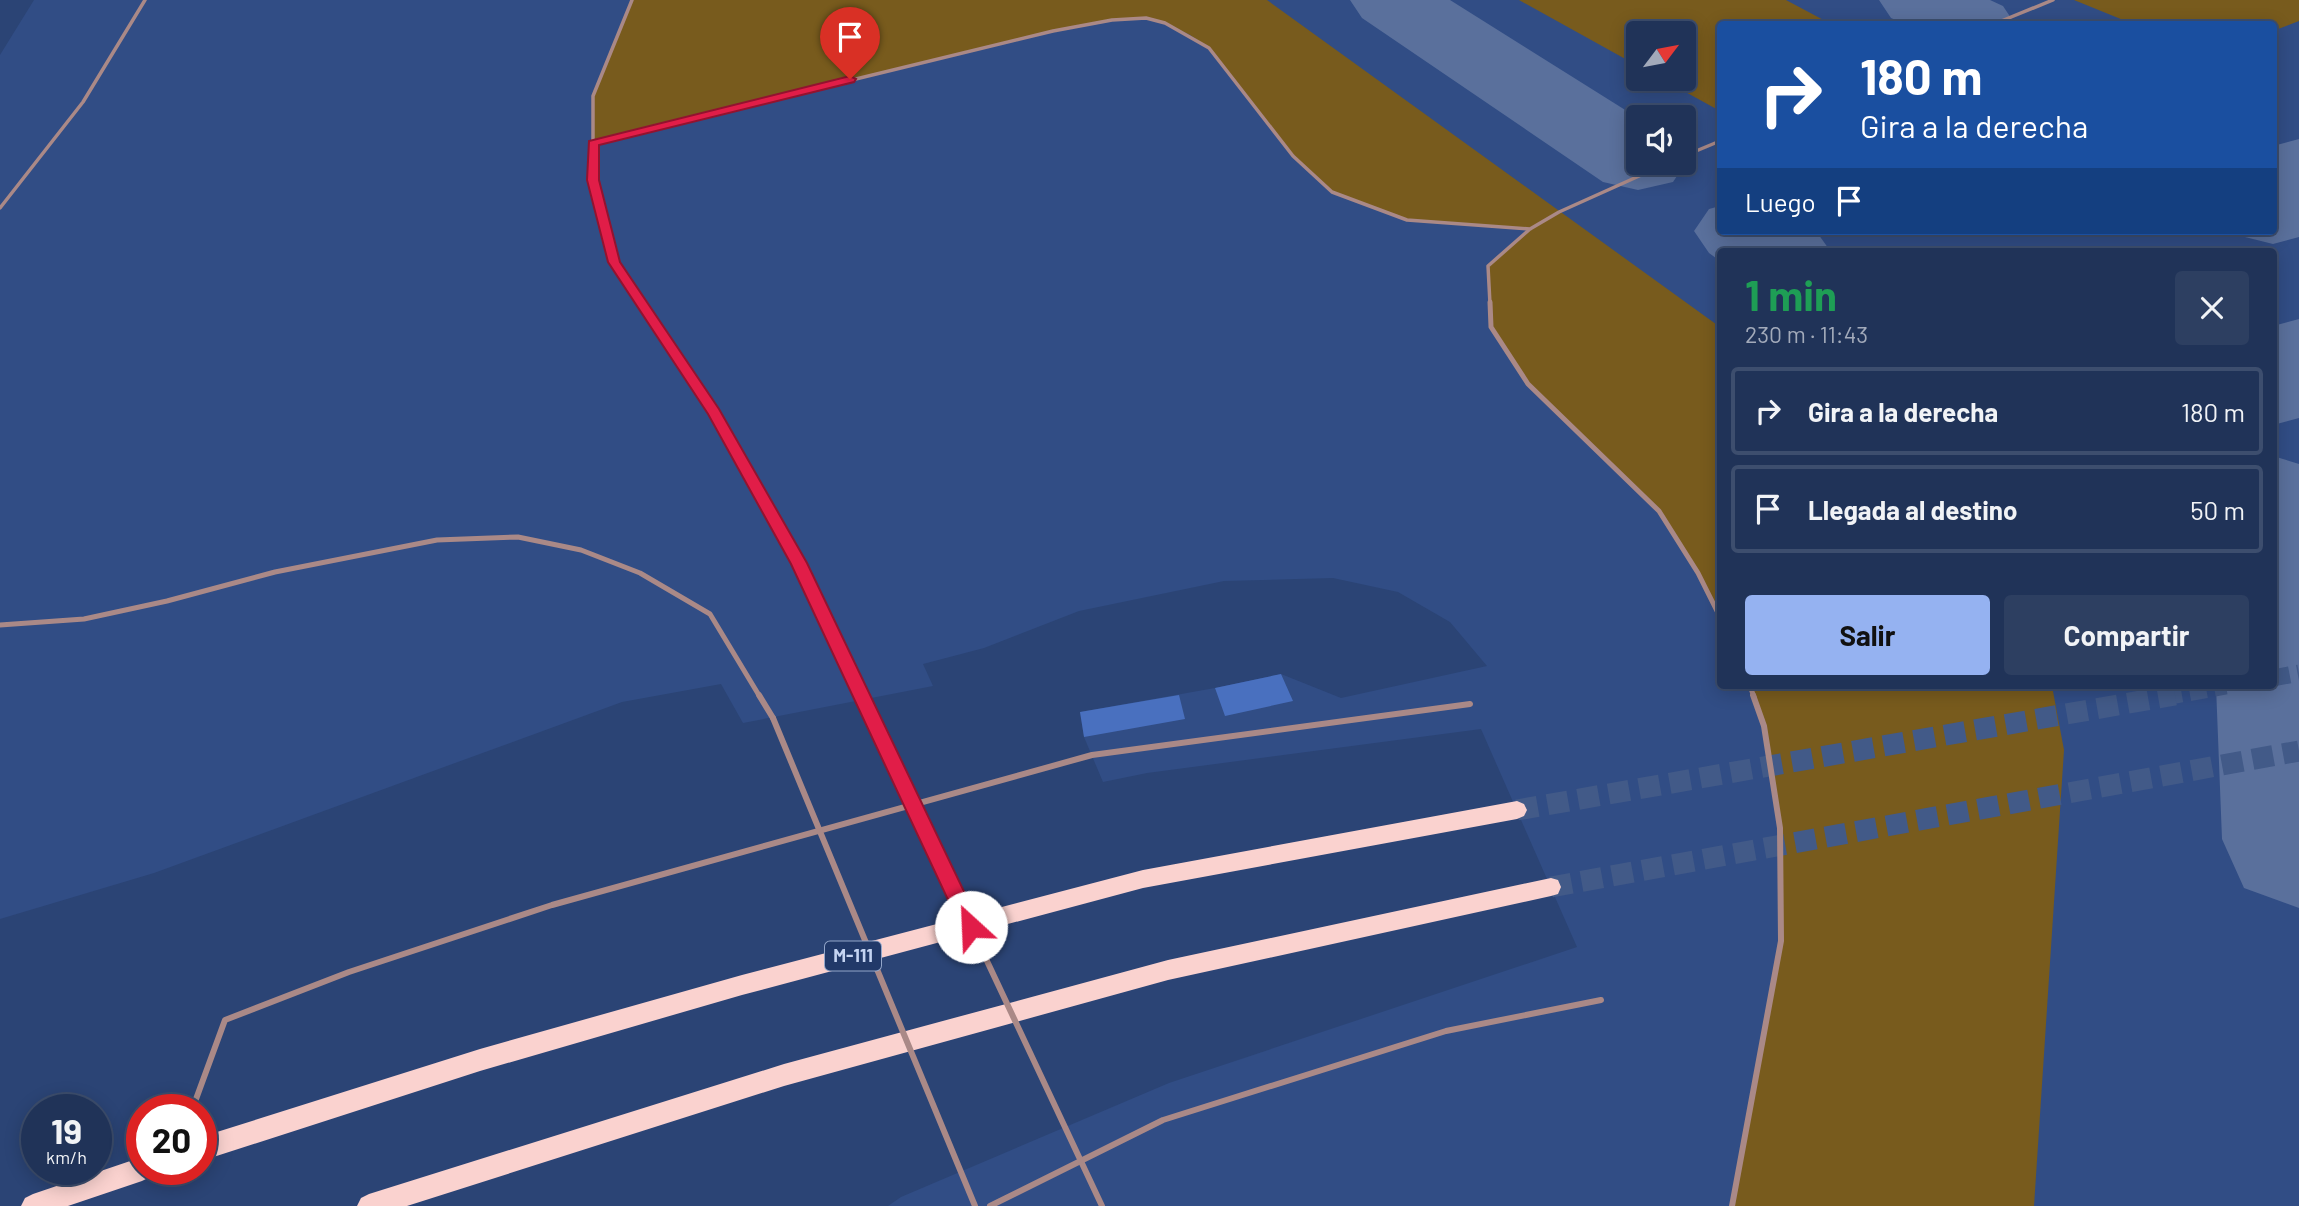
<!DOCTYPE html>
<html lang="es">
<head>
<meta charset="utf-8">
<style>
	:root { --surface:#203358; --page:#2d3f61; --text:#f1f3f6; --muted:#a2aaba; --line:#3d4e6e; --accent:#95b2f1 }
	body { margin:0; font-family:Barlow,sans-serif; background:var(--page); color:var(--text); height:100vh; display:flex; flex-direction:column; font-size:26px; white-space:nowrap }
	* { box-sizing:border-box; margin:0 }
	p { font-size:23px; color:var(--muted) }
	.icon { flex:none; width:38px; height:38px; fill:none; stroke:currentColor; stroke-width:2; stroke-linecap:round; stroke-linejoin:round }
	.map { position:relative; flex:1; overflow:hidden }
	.details { position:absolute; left:1717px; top:248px; width:560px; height:441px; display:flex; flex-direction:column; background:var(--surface); border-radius:7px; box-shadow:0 4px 18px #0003,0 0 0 2px var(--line) }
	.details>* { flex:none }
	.guide { position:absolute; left:1717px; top:21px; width:560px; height:214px; border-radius:7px; box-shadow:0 4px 18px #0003,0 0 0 2px var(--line); background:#1a4fa0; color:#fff; overflow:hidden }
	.needle { width:46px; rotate:58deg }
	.tools { position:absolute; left:1626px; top:21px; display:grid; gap:14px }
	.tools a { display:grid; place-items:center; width:70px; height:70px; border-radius:7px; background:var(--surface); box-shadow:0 4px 18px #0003,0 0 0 2px var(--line); font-size:35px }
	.speed { position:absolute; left:21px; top:1094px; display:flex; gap:14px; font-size:35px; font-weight:700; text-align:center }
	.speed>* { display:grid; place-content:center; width:91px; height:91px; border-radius:50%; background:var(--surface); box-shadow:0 4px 18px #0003,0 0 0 2px var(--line); line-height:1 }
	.speed small { font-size:18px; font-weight:400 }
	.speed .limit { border:10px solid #d22; background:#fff; color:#111 }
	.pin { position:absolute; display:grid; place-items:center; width:60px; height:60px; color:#fff; margin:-72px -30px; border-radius:50% 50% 50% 0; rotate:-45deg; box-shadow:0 0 7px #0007 }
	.pin .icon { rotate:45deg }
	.me { position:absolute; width:77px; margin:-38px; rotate:335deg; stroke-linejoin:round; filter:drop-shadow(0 0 5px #0008) }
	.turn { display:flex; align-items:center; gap:24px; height:147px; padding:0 28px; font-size:32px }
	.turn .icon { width:91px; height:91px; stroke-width:2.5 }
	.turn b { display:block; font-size:49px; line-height:60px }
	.then { display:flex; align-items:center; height:66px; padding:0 28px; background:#0003; gap:14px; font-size:26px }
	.round { display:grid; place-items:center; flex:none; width:74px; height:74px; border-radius:7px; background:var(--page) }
	.overview { display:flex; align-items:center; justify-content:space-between; height:119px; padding:0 28px }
	h1 { font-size:42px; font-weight:700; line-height:52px; color:#1e9e55 }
	.primary-button { display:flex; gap:14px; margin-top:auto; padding:14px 28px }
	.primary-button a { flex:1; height:80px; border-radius:7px; background:var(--accent); color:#111; font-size:28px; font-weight:700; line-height:80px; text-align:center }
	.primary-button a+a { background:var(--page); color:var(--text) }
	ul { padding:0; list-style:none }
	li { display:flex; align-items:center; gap:21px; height:88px; margin:0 14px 10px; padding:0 14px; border:4px solid var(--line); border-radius:7px }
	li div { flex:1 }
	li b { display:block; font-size:26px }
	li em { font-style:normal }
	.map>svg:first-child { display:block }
</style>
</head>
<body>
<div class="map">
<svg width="2299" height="1206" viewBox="0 0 2299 1206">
	<rect width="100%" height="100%" fill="#2b4475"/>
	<path fill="#314d85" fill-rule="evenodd" d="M34,0H2299V1206H888L901,1197L1169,1083L1577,947L1481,729L1147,773L1103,782L1084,737L1080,712L1215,688L1281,674L1341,698L1487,666L1450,622L1398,592L1333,578L1224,581L1079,611L984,648L923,664L933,686L743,723L721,684L622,702L154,873L0,919V55ZM1720,24H2273V231H1720ZM1638,33H1684V79H1638ZM1638,117H1684V163H1638ZM1720,252H2273V686H1720Z"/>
	<path fill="#785b1d" d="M632,0H1267L1720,327V617L1698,573L1659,511L1528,384L1491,327L1488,266L1529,229L1407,220L1332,192L1293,156L1209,48L1190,35L1165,23L1146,18L1112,20L1053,31L593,143V96Z
		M1519,0H1786L1831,24H1720V111L1662,79H1684V33H1638V66Z
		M2074,0H2299V21L2273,31V24H2133Z
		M1750,686H2052L2064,750L2034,1206H1732L1781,941L1780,827L1764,726Z"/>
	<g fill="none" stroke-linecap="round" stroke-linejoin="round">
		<path fill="#5a709c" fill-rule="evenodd" d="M1350,0H1450L1638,118V163H1684V156L1687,161L1673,182L1638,190L1603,182L1362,18Z
			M1879,0H1990L2003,6L2015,24H1905L1891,18Z
			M2299,139V237L2273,244L2237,235L2234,231H2273V146Z
			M1720,206V231H1816L1831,252H1720V261L1709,253L1694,231L1709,209Z
			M2299,319V418L2273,425V326Z
			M2273,456L2299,464V908L2244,888L2222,839L2216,686H2273Z"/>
	</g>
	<path fill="#4970bf" d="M1281,674L1293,701L1225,716L1215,688Z
		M1179,695L1185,719L1084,737L1080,712Z"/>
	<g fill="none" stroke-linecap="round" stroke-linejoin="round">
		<path stroke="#425a88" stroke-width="17" stroke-dasharray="17 8" stroke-linecap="butt" d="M2273,678L2299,673
			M2165,697L2226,686"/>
		<path stroke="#425a88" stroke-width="21" stroke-dasharray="21 10" stroke-linecap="butt" d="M1517,810L2175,695
			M1551,887L2299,751"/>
		<path stroke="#aa8987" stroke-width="3.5" d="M632,0L593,96V180L614,262L642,304
			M1994,24L2053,0
			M593,143L1053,31L1112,20L1146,18L1165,23L1209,48L1293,156L1332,192L1407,220L1530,229
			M1684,156L1720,141
			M0,208L83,102L145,0
			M1490,304L1488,266L1530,229L1559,212L1668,163"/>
		<path stroke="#aa8987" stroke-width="5" d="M641,302L714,412L799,563L863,697
			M1490,302L1491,327L1528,384L1659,511L1698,573L1720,617
			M0,625L84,619L167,601L275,572L437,540L518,537L581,550L640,573L710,614L760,697
			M1750,686L1754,697"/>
		<path stroke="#aa8987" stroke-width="6" d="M759,695L773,718
			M862,695L864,699
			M192,1110L225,1020L349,972L552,905L1092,755L1470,704
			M990,1206L1163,1120L1446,1031L1601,1000
			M1732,1206L1781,941L1780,828L1764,726L1753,695"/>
		<path fill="#fad2cf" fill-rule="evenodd" d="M1517,801L1524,804L1527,810L1524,816L1517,819L1143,888L742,995L480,1071L201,1161V1137L480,1049L742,975L1143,870Z
			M1551,878L1558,880L1561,887L1558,894L1551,896L1168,980L784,1086L407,1206H357L361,1198L369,1194L784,1064L1168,960Z
			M142,1157V1169H154L150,1177L142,1181L68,1206H21L25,1198L33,1194Z"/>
		<path stroke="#aa8987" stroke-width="6" d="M864,699L1102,1206
			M773,718L975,1206"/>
	</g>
	<path fill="#e11d48" stroke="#92132f" stroke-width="2" d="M850,76L856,79L854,82L599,145V180L620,262L719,409L807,563L981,927L978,934L971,936L964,934L791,564L708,414L608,262L587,180L589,141Z"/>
	<g text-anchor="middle" stroke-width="7" stroke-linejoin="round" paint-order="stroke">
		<rect fill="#213969" stroke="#93a6c9" stroke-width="2" x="825" y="941.5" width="56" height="29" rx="5"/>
		<g font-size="18" font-weight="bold" fill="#c4d4f2">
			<text x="853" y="962">M-111</text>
		</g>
	</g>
</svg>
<div class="tools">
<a><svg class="needle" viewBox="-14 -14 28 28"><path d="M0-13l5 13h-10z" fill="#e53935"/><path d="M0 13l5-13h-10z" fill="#a2aaba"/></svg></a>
<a><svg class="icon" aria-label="sound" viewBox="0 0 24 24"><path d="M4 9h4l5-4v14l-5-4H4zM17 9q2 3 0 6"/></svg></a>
</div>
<div class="speed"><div>19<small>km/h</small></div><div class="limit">20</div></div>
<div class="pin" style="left:850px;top:79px;background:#d93025"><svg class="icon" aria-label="arrive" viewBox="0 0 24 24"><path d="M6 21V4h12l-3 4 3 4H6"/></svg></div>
<svg class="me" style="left:971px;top:927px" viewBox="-20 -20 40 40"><circle r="19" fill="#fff"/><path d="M0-13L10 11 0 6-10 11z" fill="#e11d48"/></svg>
<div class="guide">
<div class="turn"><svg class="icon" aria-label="right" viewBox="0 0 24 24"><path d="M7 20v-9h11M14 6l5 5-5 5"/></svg><div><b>180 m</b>Gira a la derecha</div></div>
<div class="then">Luego<svg class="icon" aria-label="arrive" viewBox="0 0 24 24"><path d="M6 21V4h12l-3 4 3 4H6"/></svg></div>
</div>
<section class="details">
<div class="overview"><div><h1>1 min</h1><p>230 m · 11:43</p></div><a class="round"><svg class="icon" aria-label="close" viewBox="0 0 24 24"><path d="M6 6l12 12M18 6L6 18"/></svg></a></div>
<ul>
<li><svg class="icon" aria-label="right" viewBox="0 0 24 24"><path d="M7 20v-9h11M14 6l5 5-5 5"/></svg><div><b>Gira a la derecha</b></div><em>180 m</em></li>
<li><svg class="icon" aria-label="arrive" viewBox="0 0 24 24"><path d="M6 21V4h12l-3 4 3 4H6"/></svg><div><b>Llegada al destino</b></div><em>50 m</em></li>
</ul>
<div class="primary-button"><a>Salir</a><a>Compartir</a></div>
</section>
</div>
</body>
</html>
